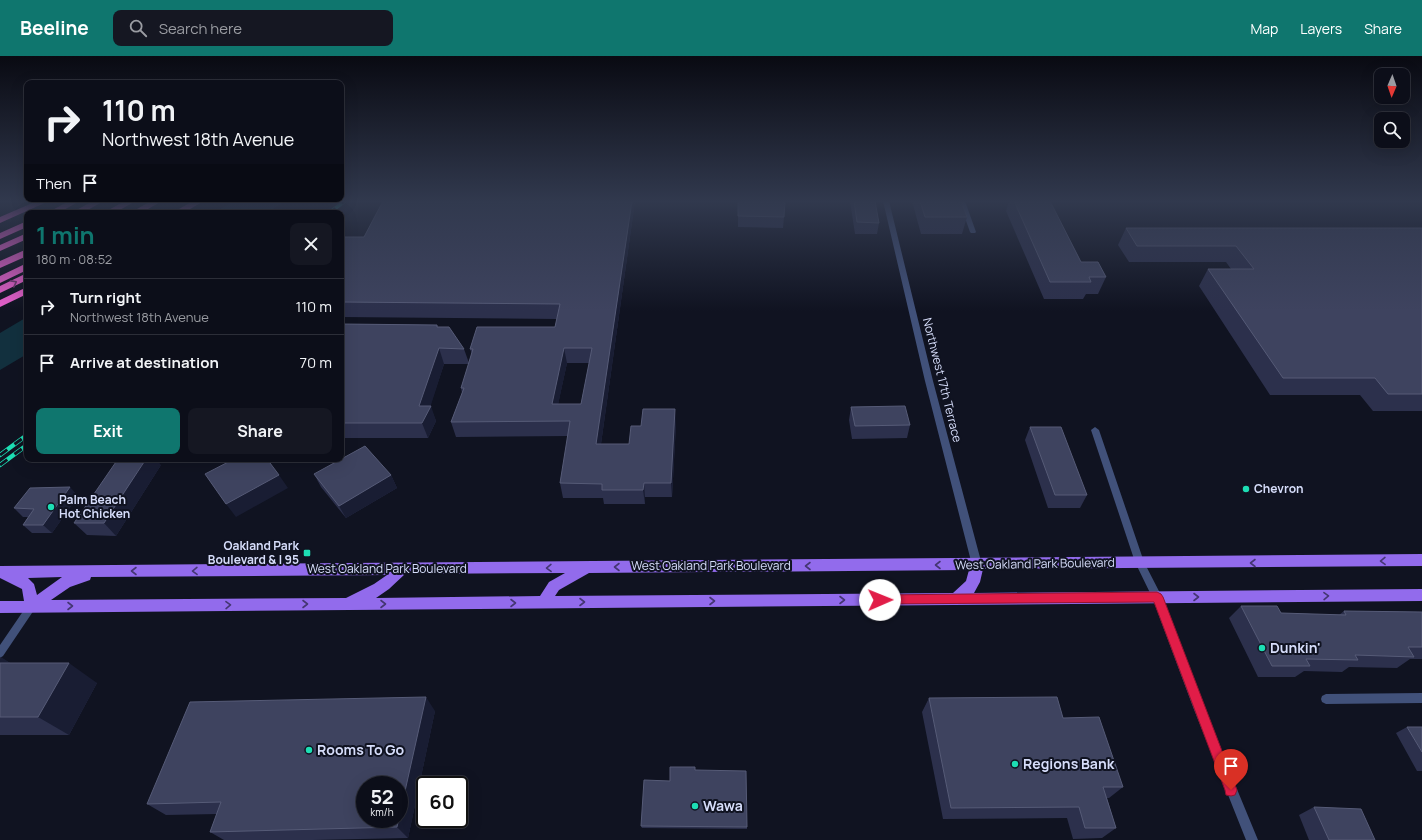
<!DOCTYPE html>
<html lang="en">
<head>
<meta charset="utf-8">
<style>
	:root { --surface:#0c0e19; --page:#151722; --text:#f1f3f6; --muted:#9a9ca2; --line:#2c2e38; --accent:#0f766e }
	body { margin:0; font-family:Manrope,sans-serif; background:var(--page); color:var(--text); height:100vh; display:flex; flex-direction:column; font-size:15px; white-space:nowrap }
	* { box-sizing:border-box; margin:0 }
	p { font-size:13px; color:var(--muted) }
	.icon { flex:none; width:22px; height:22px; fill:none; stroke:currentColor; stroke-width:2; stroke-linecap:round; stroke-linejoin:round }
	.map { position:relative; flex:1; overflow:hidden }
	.drawer { position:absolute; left:24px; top:154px; width:320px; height:252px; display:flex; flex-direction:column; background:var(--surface); border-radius:8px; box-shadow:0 4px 16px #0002,0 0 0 1px var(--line) }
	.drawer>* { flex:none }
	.banner { position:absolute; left:24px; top:24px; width:320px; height:122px; border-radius:8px; box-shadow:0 4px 16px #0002,0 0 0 1px var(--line); background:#0c0e19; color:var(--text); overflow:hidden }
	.needle { width:26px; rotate:182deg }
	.controls { position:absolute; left:1374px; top:12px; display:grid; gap:8px }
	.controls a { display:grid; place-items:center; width:36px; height:36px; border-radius:8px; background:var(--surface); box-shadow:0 4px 16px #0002,0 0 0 1px var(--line); font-size:20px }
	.speed { position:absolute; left:356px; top:720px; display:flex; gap:8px; font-size:20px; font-weight:700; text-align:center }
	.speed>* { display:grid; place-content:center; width:52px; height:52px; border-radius:50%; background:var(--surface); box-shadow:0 4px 16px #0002,0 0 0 1px var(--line); line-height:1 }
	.speed small { font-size:10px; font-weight:400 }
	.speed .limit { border:2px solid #111; border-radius:6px; background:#fff; color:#111 }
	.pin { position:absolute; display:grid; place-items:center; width:34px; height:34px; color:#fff; margin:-41px -17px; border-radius:50% 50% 50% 0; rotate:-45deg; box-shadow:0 0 4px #0007 }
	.pin .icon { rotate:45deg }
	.me { position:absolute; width:44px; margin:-22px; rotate:89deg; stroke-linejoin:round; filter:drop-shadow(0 0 3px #0008) }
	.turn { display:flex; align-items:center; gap:14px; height:84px; padding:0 12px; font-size:18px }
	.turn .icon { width:52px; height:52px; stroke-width:2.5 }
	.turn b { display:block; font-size:28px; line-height:34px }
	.then { display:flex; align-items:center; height:38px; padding:0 12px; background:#0003; gap:8px; font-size:15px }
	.round { display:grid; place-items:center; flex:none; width:42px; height:42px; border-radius:8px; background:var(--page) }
	.headline { display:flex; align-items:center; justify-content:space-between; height:68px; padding:0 12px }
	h1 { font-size:24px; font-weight:700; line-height:30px; color:var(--accent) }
	.action { display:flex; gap:8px; margin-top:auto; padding:8px 12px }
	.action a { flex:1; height:46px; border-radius:8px; background:var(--accent); color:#fff; font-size:16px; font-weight:700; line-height:46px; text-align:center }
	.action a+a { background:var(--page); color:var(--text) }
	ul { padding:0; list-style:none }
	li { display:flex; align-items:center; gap:12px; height:56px; padding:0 12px; border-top:1px solid var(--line) }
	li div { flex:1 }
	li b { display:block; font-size:15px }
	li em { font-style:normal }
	header { display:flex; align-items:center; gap:24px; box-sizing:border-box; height:56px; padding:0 20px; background:var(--accent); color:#fff }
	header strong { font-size:19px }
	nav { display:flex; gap:22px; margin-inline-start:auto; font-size:14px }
	.search { width:280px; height:36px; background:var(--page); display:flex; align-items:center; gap:10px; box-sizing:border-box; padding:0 14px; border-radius:8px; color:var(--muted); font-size:15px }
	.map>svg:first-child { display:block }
</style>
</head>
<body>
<header>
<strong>Beeline</strong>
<div class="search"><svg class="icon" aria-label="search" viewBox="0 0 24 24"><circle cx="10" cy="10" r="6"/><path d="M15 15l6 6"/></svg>Search here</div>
<nav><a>Map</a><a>Layers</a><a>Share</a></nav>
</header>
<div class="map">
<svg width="1422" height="784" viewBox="0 0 1422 784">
	<rect width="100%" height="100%" fill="#101321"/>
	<path fill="#12303e" d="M235,145H286L266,157H213Z
		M27,261V298L0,314V277Z"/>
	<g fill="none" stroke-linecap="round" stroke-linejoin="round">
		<path fill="#41517a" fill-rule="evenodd" d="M883,145H889L933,325L982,509L980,512L977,513L974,512L972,509L925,325Z
			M959,145H965L976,176L975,177H971L970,176Z
			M1095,371L1099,374L1144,506L1162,541L1203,651L1258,784H1246L1193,651L1152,541L1135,506L1091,374Z
			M31,547L34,548L36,551L34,554L3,600L0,602V589L28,548Z
			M1422,637V647L1326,648L1322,646L1321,643L1322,640L1326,638Z"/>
		<path fill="#926bec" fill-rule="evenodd" d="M1422,498V510L983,513L980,526L974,537L1422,533V545L0,557V545H24L22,533L0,522V510ZM969,514L966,525L953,537L555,540L559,534L589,517ZM565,517L549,526L540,540L376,542L389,533L405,518ZM387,519L374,528L346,542L51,544L70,531L90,524L91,521ZM62,521L37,539L34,528L28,522Z"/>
		<path fill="#ea60ce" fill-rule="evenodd" d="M37,145H49L0,167V161Z
			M69,145H80L58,157H47Z
			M93,145H104L82,157H71Z
			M125,145H136L114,157H103Z
			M151,145H162L141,157H130Z
			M193,145H204L183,157H172Z
			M27,165V171L0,183V177Z
			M27,177V183L0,195V189Z
			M27,193V200L0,212V205Z
			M27,207V214L0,227V220Z
			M27,217V224L0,237V230Z
			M27,231V238L0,251V244Z"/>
		<g stroke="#1ddeb4" stroke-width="3.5">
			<path id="rail-far1" d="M329,157L345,145"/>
		</g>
		<g stroke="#1ddeb4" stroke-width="4.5">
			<path id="rail" d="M0,399L27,379
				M0,409L27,389"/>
		</g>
		<use href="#rail-far1" stroke="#101321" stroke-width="2.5" stroke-dasharray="8" stroke-linecap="butt"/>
		<use href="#rail" stroke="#101321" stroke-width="3" stroke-dasharray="9" stroke-linecap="butt"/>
	</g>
	<path fill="#2c304c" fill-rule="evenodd" d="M635,145L601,388H629L641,370L676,368L672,441H645V448H604L603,442H563L560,427L568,380L456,381L451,366L462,337L461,332L469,308H444L430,350L436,365L428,382H341V268L437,269L438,271L464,293L469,307L472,298L470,293L555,271L557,263L341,261V181H364ZM567,307H589L581,348H558Z
		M738,145L784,161L783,172L738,171Z
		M817,145H875L879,167L877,178H855L850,145Z
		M912,145H961L967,161L962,178H921Z
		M1009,145H1050L1081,206L1106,221L1098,238H1086L1083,243H1044L1006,155Z
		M1126,172H1422V355H1373L1360,339H1270L1199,230L1208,213H1231L1226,206H1129L1118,189Z
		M851,351L910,369L907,382L852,383L849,364Z
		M1030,371L1087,439L1080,452H1048L1025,384Z
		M161,409L116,480L87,479L74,467Z
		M314,418L391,419L397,432L346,462L321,431Z
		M78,440L52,477H32L23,469L28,461H23L14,452Z
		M1241,550L1281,557L1339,559L1344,555L1422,556V603H1410L1397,612L1349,611L1342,616L1304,615L1295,621H1258L1229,562Z
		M0,601L10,607L97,627L69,679H0Z
		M929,642L1063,662L1123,731L1109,742H1107L1116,772L1102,782L1073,783L1067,762L943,763L922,656Z
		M435,655L408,782L313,784H224L210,776L217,758L166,759L147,748Z
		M1407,671H1422V715H1417L1396,677Z
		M695,714L747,771V773L642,772L641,770L670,725Z
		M1314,751L1375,784H1309L1299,759Z"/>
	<path fill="#191d33" d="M632,145H635L599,402L596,388Z
		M439,292L444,308L430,352L431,350L436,365L428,382L422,367L419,350Z
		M564,292L567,307L555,363L552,348Z
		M675,353L676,368L672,441L671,427Z
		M146,403H156L161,409L116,480L104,467Z
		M279,419L288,432L236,461L226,448Z
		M391,419L397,432L346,462L339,450Z
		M644,427L645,441V448L643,434Z
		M70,431L78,440L52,477L43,469Z
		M1,601L31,621L0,609V603Z
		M69,607L97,627L69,679L38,661Z
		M426,641L435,655L408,782L397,771Z"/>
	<path fill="#3e435f" stroke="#565b77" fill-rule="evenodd" d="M383,145H632L596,388H629L631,370H641L643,353H675L671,427H644L643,434H602V428L560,427L570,365L451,366L464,332H461L473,293H470L477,271H555L560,248L341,246V181H364ZM564,292H592L581,348H552Z
		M738,145H785L784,161L738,160Z
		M854,145H875L879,167L857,166Z
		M920,145H961L967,161H925Z
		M1014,145H1050L1081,206H1098L1106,221H1089L1091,226H1050Z
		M1126,172H1422V338H1388L1375,322H1283L1208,213H1254L1236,190H1137Z
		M341,268L437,269V271H449L464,293L439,292L419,350H431L422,367H341Z
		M905,350L910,369L855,370L851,351Z
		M1030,371H1061L1087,439H1055Z
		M365,390L391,419L339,450L314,418Z
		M118,403H146L104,467H74Z
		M234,403H267L279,419L226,448L205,418Z
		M70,431L43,469H23L34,453L14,452L30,432Z
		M1241,550H1277L1281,557L1346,559L1344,555L1422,556V591H1408L1414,601L1355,599L1358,604L1306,603L1310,610H1272Z
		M0,607H69L38,661H0Z
		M426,641L397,771L210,776L221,746L147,748L190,646ZM365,729H399V763H365Z
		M1057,641L1063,662L1099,661L1123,731H1103L1116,772H1085L1079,751L951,752L929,642Z
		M1407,671H1422V696Z
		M670,711H695V714L746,715L747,771L641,770L644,724L670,725Z
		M1314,751L1361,753L1375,784H1329Z"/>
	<defs><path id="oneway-chevron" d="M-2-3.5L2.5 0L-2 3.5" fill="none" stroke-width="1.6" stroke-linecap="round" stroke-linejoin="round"/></defs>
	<use stroke="#72366f" href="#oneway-chevron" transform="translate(14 227) rotate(-28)"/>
	<g stroke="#443672">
		<use href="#oneway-chevron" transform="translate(1383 505) rotate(179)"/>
		<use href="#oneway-chevron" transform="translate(1253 507) rotate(180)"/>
		<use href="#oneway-chevron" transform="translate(938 509) rotate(180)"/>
		<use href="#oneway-chevron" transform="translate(808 510) rotate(180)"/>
		<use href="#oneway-chevron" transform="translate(617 511) rotate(180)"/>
		<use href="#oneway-chevron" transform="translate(549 512) rotate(179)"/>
		<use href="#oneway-chevron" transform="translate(134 515) rotate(-180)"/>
		<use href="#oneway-chevron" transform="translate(195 515) rotate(179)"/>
		<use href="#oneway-chevron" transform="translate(1326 540) rotate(-1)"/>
		<use href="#oneway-chevron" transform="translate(1196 541)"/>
		<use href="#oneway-chevron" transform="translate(842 544)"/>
		<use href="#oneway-chevron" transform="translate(712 545)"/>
		<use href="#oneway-chevron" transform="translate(582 546)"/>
		<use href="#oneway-chevron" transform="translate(513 547)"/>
		<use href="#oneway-chevron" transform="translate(305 548)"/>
		<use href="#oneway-chevron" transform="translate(383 548)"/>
		<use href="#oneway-chevron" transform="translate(228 549) rotate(-1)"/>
		<use href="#oneway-chevron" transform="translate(70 550)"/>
	</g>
	<linearGradient id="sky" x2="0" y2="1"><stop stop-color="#090a12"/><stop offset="0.57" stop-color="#31394e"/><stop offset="1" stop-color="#31394e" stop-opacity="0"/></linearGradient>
	<rect width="1422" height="255" fill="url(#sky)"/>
	<path fill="#e11d48" stroke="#92132f" d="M1157,536L1161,538L1163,541L1237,734L1235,739L1231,740L1226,739L1225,734L1154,546L880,548L876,547L875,544L876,540L880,539Z"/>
	<g fill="#1ddeb4" stroke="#101321" stroke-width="1.5">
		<circle cx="1246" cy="433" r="4"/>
		<circle cx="51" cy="451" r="4"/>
		<rect x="303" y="493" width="8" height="8" rx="2"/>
		<circle cx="1262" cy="592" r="4"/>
		<circle cx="309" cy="694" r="4"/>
		<circle cx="1015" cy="708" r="4"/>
		<circle cx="695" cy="750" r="4"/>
	</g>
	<g text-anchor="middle" stroke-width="4" stroke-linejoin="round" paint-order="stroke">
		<g font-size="12" fill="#d6ddfa" stroke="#101321">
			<text transform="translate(942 324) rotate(76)" y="4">Northwest 17th Terrace</text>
			<text transform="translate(1035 508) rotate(-1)" y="4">West Oakland Park Boulevard</text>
			<text x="711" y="514">West Oakland Park Boulevard</text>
			<text x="387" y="517">West Oakland Park Boulevard</text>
		</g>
		<g font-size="12" font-weight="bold" fill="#d6ddfa" stroke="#101321" text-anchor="start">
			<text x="1254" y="437">Chevron</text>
			<text x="59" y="448">Palm Beach<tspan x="59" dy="14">Hot Chicken</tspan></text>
			<text x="299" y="494" text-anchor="end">Oakland Park<tspan x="299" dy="14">Boulevard &amp; I 95</tspan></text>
		</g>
		<g font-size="14" font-weight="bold" fill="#d6ddfa" stroke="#101321" text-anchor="start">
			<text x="1270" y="597">Dunkin'</text>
			<text x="317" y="699">Rooms To Go</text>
			<text x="1023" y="713">Regions Bank</text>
			<text x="703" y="755">Wawa</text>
		</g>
	</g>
</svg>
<div class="controls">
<a><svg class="needle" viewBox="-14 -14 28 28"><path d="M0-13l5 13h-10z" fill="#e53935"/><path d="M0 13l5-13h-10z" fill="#9a9ca2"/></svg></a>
<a><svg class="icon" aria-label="search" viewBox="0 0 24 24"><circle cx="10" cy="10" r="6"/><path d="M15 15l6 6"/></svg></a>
</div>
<div class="speed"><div>52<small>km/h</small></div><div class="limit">60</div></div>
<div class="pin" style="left:1231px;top:734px;background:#d93025"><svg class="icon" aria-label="arrive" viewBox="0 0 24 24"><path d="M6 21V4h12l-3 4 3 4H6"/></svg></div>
<svg class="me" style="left:880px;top:544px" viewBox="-20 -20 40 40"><circle r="19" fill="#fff"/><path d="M0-13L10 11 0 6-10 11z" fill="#e11d48"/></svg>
<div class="banner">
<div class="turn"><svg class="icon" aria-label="right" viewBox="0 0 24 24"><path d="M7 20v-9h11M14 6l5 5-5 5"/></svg><div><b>110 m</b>Northwest 18th Avenue</div></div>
<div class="then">Then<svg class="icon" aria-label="arrive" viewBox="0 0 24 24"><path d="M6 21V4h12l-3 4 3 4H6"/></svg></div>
</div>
<section class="drawer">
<div class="headline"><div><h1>1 min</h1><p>180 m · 08:52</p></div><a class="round"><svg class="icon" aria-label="close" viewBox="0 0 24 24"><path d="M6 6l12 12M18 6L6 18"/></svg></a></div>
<ul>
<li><svg class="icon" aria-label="right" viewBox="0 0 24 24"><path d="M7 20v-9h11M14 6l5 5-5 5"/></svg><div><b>Turn right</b><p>Northwest 18th Avenue</p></div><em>110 m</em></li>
<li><svg class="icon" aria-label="arrive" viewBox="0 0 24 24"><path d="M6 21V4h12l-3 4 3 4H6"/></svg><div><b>Arrive at destination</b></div><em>70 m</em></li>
</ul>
<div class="action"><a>Exit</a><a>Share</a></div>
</section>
</div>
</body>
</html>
